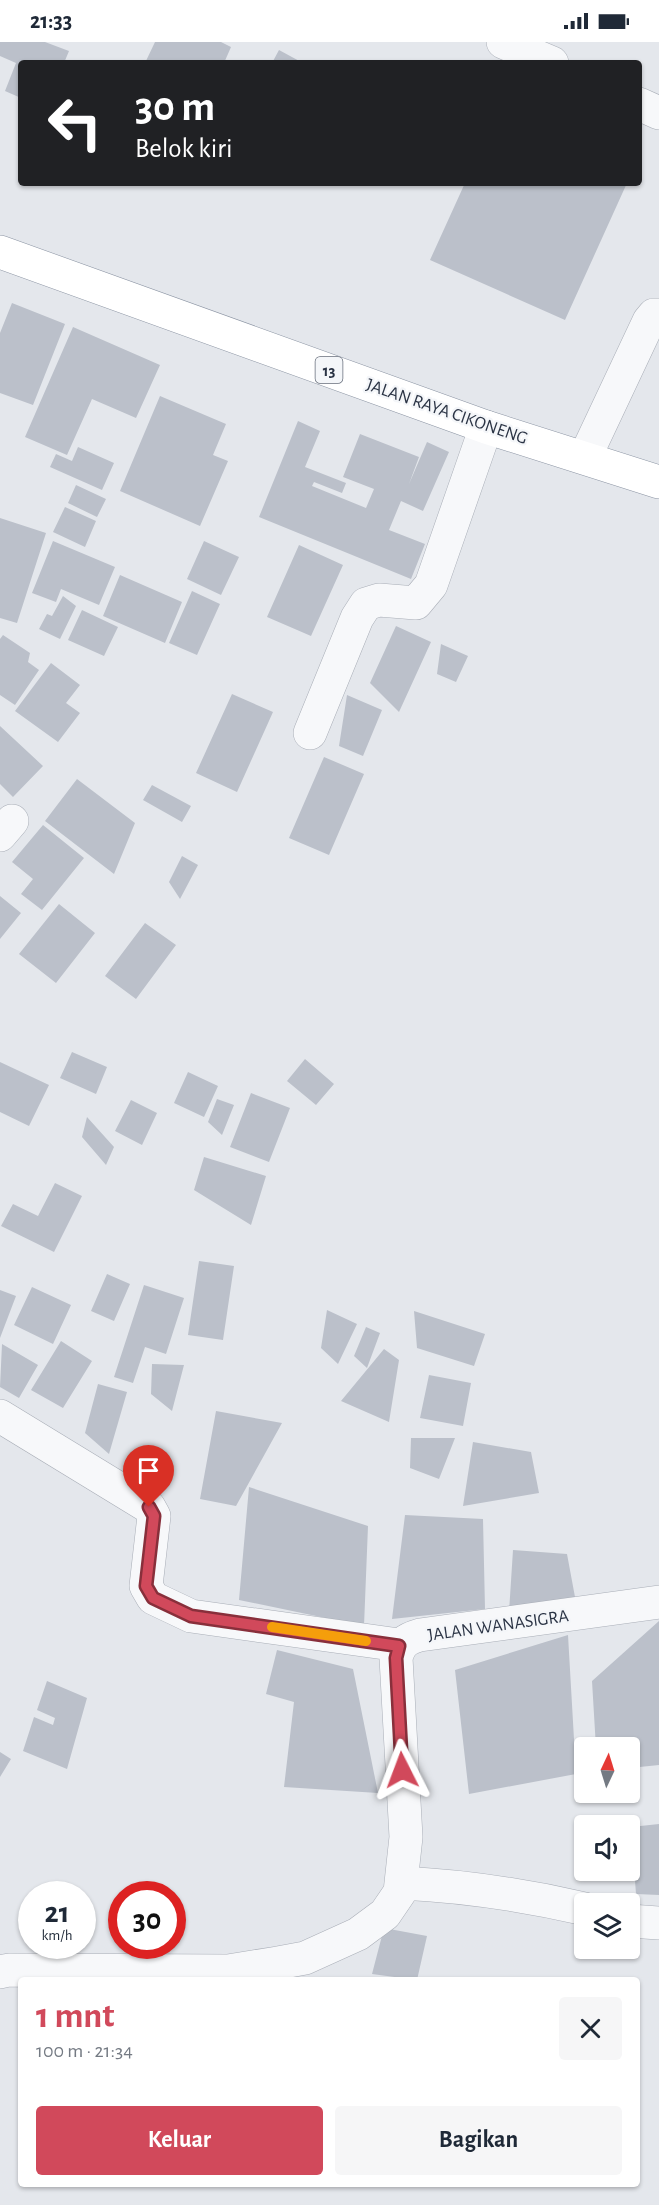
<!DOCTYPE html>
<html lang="id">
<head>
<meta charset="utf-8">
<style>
	:root { --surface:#fff; --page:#f6f6f7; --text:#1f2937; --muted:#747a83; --accent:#d1495b }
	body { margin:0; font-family:"Alegreya Sans",sans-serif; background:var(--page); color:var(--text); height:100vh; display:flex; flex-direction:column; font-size:22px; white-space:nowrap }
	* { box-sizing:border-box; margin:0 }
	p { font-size:20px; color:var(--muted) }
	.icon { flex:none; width:33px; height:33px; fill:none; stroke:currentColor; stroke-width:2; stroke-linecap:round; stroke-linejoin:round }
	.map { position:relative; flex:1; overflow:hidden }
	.drawer { position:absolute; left:18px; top:1935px; width:622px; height:210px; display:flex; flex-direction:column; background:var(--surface); border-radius:6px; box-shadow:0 2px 4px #0004 }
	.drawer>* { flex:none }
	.banner { position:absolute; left:18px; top:18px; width:624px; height:126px; border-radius:6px; box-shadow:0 2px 4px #0004; background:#202124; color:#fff; overflow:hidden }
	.needle { width:39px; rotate:4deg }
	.buttons { position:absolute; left:574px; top:1695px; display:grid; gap:12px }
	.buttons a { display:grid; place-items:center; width:66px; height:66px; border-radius:6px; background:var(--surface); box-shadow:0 2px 4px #0004; font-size:30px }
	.speed { position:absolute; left:18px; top:1839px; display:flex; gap:12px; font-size:30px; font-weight:700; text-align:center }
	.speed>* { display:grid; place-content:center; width:78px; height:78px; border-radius:50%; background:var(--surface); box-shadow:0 2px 4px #0004; line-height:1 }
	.speed small { font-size:15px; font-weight:400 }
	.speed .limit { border:9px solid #d22; background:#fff; color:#111 }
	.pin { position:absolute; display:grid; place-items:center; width:51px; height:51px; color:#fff; margin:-62px -26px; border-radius:50% 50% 50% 0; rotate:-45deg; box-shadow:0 0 6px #0007 }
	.pin .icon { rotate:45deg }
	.me { position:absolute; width:66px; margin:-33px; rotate:357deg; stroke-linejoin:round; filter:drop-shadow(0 0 4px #0008) }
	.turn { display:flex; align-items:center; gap:21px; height:126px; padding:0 18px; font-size:27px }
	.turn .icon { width:78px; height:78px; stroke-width:2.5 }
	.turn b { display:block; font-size:42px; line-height:51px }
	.round { display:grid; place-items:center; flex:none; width:63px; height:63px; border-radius:6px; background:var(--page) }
	.headline { display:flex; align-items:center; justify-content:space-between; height:102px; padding:0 18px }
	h1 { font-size:36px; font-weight:700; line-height:45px; color:var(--accent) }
	.primary-button { display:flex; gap:12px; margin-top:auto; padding:12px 18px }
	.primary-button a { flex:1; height:69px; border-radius:6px; background:var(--accent); color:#fff; font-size:24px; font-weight:700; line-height:69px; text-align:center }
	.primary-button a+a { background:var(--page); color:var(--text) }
	.status { display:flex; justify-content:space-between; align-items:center; height:42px; padding:0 30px; background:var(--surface); direction:ltr }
	.status svg { height:16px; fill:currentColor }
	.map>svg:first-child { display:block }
</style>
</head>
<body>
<div class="status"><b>21:33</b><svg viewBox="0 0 49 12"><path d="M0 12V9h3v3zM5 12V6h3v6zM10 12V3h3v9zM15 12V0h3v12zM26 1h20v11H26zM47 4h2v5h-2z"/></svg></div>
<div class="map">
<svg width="659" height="2163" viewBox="0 0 659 2163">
	<rect width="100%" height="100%" fill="#e4e7ec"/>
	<path fill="#bbc0ca" d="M0,0H45L69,9L64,21H21V56L5,49L16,21L0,14Z
		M155,0H221L231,5L224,21H145Z
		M279,8L303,21H272Z
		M465,141H627L565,278L430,218Z
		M12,261L65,282L33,363L0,351V291Z
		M73,285L160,323L136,376L92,357L67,413L25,395Z
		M160,354L226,382L213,413L228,419L200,484L120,449Z
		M298,379L320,389L305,425L346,441L342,451L314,440L312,444L366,466L374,447L343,435L360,392L419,415L409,442L427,400L449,410L423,469L401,459L389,488L425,502L411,537L259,475Z
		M78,405L114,421L102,448L50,425L56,412L72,419Z
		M76,443L106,457L97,475L68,461Z
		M65,465L96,479L85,505L53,490Z
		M0,476L46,491L17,581L0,576Z
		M53,499L115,525L99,563L61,547L56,560L32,551Z
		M204,499L239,515L221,553L187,537Z
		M299,503L343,523L311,594L267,575Z
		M120,533L182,560L165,601L103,574Z
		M192,549L220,562L197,613L169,601Z
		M63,554L76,564L60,597L39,587L47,572L52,574Z
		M82,568L118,585L104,614L68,598Z
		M396,584L431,600L399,670L370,641Z
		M3,593L30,611L28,620L39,628L15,663L0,653V597Z
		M441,602L468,614L456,640L437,632Z
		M51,621L80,643L66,661L80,671L58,700L15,669Z
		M232,652L273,670L237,750L196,731Z
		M347,653L382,668L363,714L339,704Z
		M0,684L43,724L13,755L0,742Z
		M324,715L364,732L329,813L289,796Z
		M77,737L135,781L114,832L45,779Z
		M152,743L191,764L182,780L143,758Z
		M43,783L84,816L42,868L21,852L33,837L12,820Z
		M182,814L198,823L180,857L169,840Z
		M0,854L21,871L0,897Z
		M59,862L95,891L56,941L19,912Z
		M145,881L176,903L136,957L105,934Z
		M72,1010L107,1025L96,1052L60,1036Z
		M305,1017L334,1042L316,1063L287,1039Z
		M0,1020L49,1043L29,1084L0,1070Z
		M188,1030L218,1044L204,1075L174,1061Z
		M251,1051L290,1066L269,1120L230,1105Z
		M217,1057L234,1063L222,1093L208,1080Z
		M131,1058L157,1071L142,1103L115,1089Z
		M87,1075L114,1105L106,1123L82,1095Z
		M204,1115L266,1134L251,1183L194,1148Z
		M55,1141L82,1154L54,1210L1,1184L13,1162L38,1174Z
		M199,1219L234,1224L223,1298L188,1293Z
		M107,1232L130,1242L114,1279L91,1269Z
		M144,1243L184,1256L166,1312L145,1305L133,1341L114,1335Z
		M32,1245L71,1263L53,1302L14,1283Z
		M0,1248L16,1254L0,1296Z
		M327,1268L357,1282L338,1322L321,1306Z
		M414,1269L485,1292L474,1324L417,1306Z
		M366,1285L380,1291L367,1326L354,1314Z
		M61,1299L92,1319L63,1366L31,1348Z
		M2,1302L38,1323L19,1356L0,1345Z
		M384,1307L399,1318L389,1380L341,1359Z
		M152,1322L184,1323L172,1369L151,1352Z
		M429,1333L471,1341L463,1384L420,1376Z
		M98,1342L127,1350L109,1412L85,1391Z
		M216,1369L282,1381L236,1464L200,1457Z
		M411,1396H455L439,1437L410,1426Z
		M473,1400L531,1410L539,1451L463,1464Z
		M249,1445L368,1484L364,1584L239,1558Z
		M405,1473L483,1477L485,1567L392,1577Z
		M513,1508L567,1512L575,1555L509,1570Z
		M659,1579V1723L630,1726V1706H596L592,1639Z
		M568,1593L576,1732L469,1752L455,1628Z
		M277,1608L353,1627L378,1751L284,1745L294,1660L266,1652Z
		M47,1639L87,1656L67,1727L23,1709L34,1675L53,1683L55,1676L37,1668Z
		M0,1710L11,1717L0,1735Z
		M659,1782V1853L636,1852L631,1785Z
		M384,1886L427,1894L417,1938L372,1932Z"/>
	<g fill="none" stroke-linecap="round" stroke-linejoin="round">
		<g stroke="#a9aeb7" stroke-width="34">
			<path id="minor" d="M503,0L552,21
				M639,62L659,71
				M585,415L649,279L654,273H659
				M310,691L357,576L366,562L379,558L416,561L431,543L486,385
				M0,793L12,779
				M0,1374L149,1465L154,1474L146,1544L153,1556L191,1574L399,1603
				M401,1841C464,1844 524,1853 585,1867
				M630,1879L659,1881
				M0,1930L9,1928L228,1929L278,1921L305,1916L358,1892L385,1872L400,1850L406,1795L396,1616C400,1601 406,1597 420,1593L659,1560"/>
		</g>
		<g stroke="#8b94a3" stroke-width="34">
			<path id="trunk" d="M0,210L486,385L659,440"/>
		</g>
		<use href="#minor" stroke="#f7f8fa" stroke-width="33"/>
		<use href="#trunk" stroke="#fff" stroke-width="33"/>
	</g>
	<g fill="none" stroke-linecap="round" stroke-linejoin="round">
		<g stroke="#882f3b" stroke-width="15">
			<path id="route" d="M149,1465L154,1474L146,1544L153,1556L191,1574L399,1604L396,1616L402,1728"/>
		</g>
		<use href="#route" stroke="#d1495b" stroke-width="10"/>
		<path stroke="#f59e0b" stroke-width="10" d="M272,1585L366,1599"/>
	</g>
	<g text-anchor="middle" stroke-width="4.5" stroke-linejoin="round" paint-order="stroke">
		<rect fill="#f4f6f9" stroke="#676e7b" stroke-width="1.5" x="315.5" y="315" width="27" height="26" rx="4.5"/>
		<g font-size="16" font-weight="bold" fill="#2b3445">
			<text x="329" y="334">13</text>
		</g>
		<g font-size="18" fill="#2b3445" stroke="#f4f6f9">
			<text transform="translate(447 369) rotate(19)" y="6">JALAN RAYA CIKONENG</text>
			<text transform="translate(498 1583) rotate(-8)" y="6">JALAN WANASIGRA</text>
		</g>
	</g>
</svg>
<div class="buttons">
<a><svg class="needle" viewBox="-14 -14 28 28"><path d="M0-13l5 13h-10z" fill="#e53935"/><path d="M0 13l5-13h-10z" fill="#747a83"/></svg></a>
<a><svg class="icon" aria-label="sound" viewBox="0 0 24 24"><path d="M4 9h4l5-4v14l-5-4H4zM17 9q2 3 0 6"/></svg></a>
<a><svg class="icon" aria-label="layers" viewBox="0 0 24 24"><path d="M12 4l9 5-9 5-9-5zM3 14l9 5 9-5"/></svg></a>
</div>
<div class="speed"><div>21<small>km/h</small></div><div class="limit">30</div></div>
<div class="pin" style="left:149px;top:1465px;background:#d93025"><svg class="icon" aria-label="arrive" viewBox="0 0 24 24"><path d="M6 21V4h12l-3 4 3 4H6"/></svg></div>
<svg class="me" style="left:402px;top:1728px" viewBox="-20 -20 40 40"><path d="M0-17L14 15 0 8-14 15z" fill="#d1495b" stroke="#fff" stroke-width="4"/></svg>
<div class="banner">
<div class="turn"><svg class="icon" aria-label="left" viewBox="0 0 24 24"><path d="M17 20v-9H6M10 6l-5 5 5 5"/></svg><div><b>30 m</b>Belok kiri</div></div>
</div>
<section class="drawer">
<div class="headline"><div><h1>1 mnt</h1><p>100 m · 21:34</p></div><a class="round"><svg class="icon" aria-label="close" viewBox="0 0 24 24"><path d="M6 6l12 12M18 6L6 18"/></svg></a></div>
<div class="primary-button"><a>Keluar</a><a>Bagikan</a></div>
</section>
</div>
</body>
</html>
